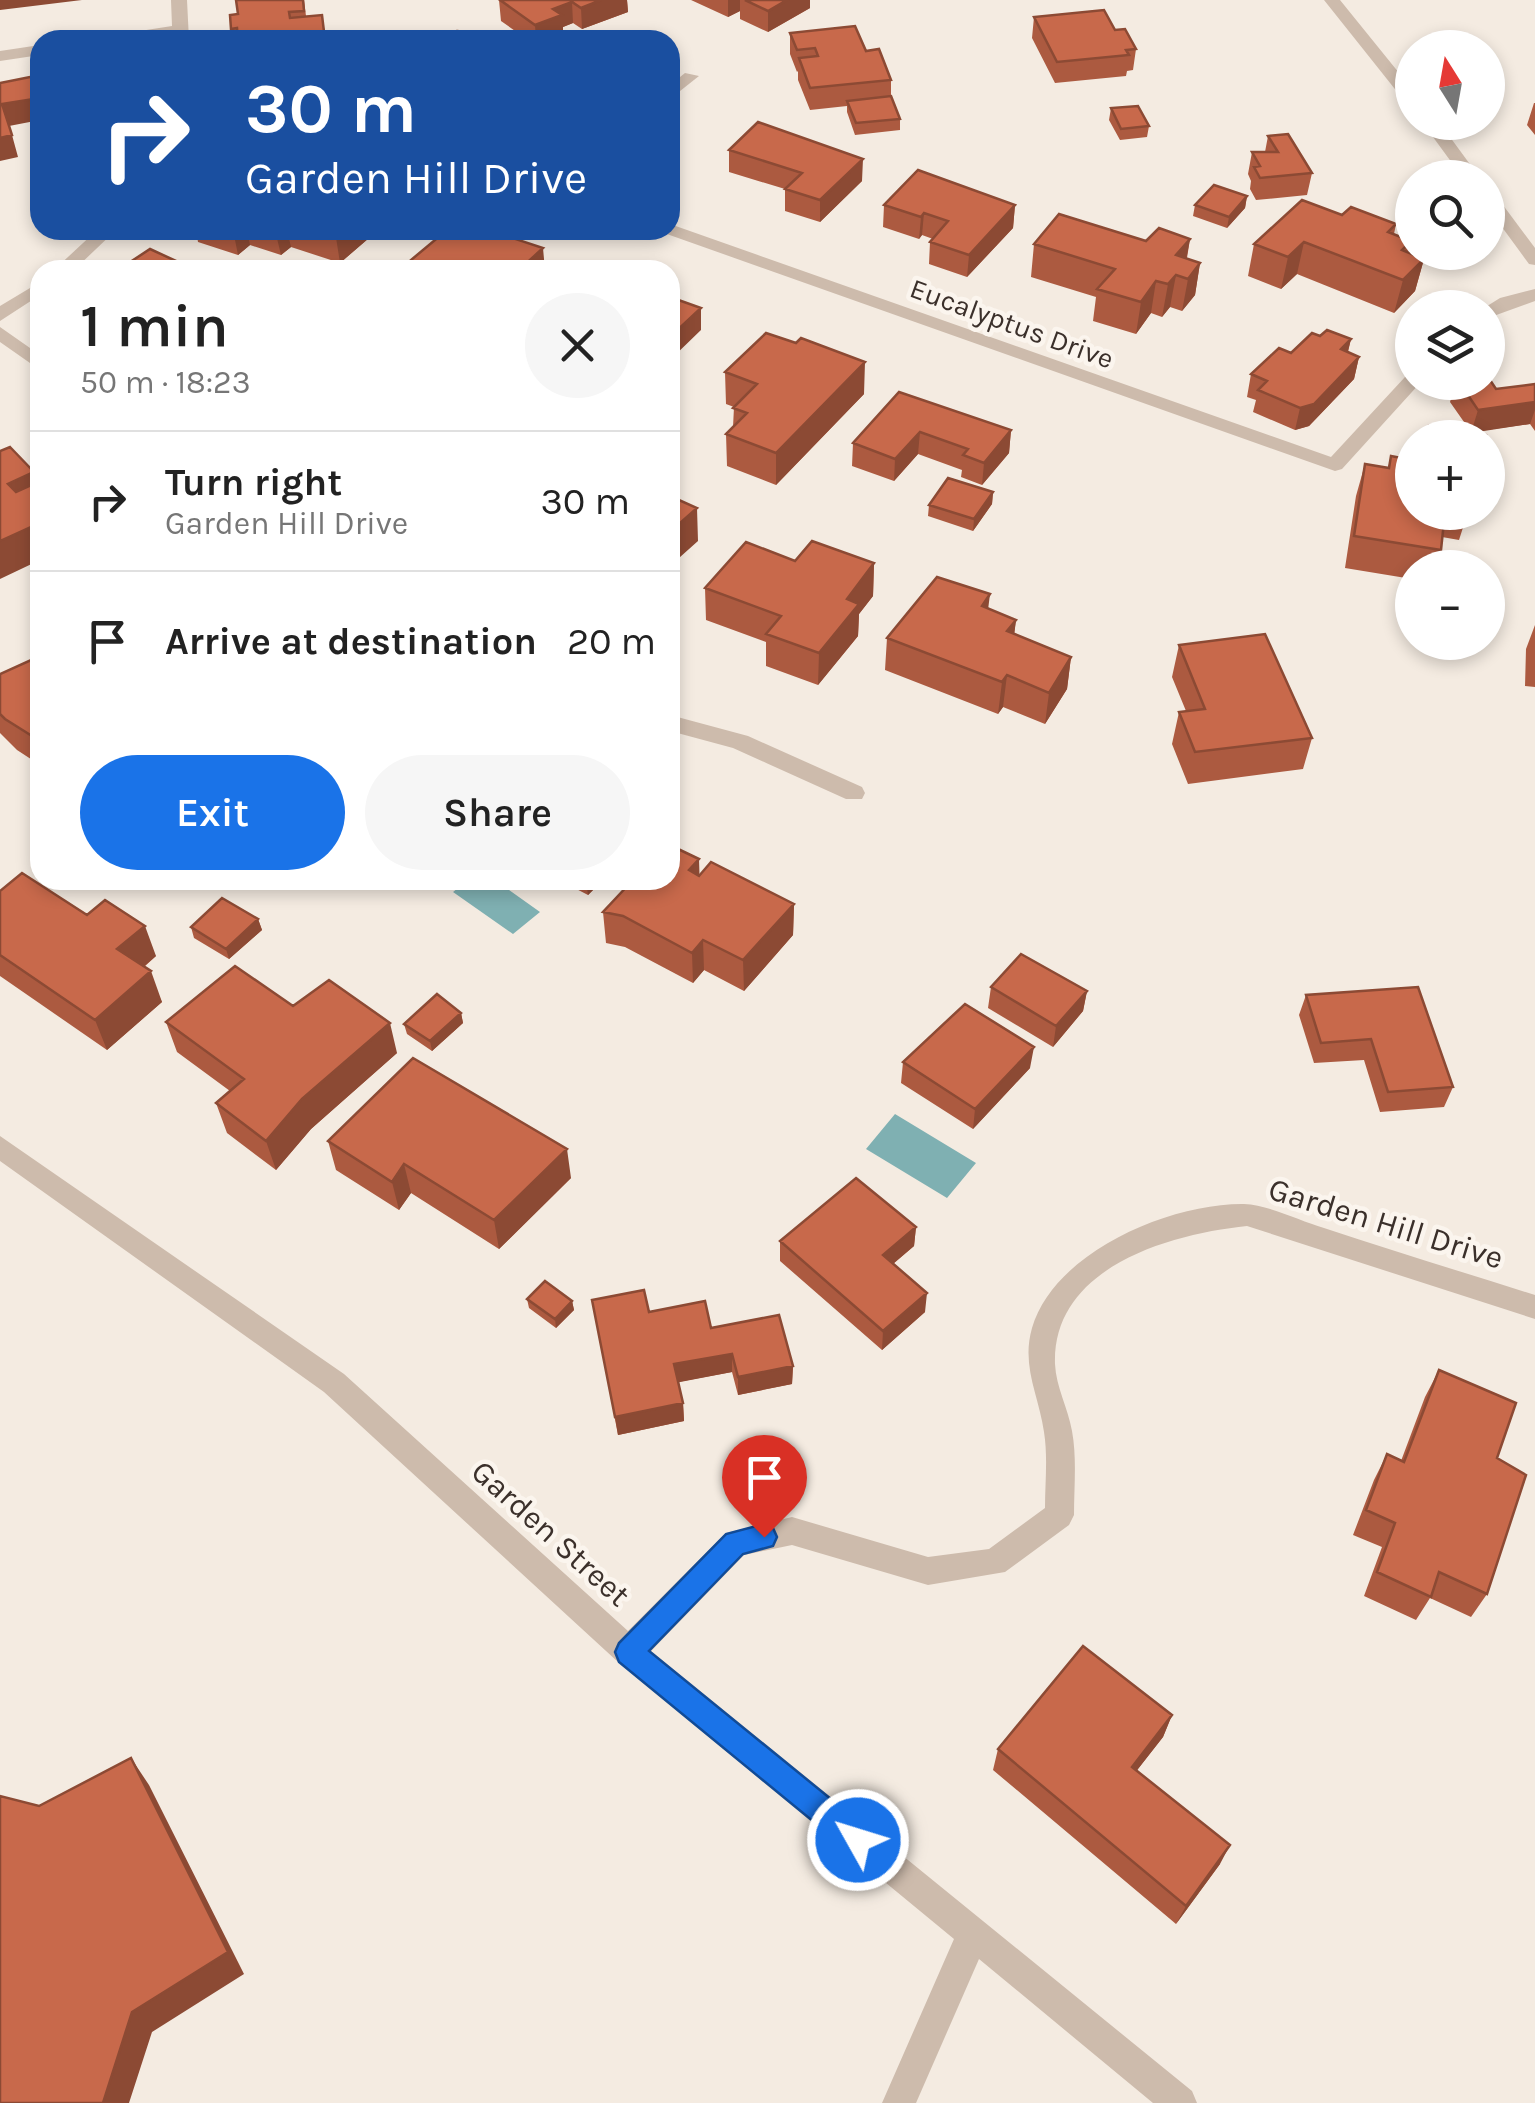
<!DOCTYPE html>
<html lang="en">
<head>
<meta charset="utf-8">
<style>
	:root { --surface:#fff; --page:#f6f6f6; --text:#222; --muted:#767676; --line:#e0e0e0; --accent:#1a73e8 }
	body { margin:0; font-family:Karla,sans-serif; background:var(--page); color:var(--text); height:100vh; display:flex; flex-direction:column; font-size:38px; white-space:nowrap }
	* { box-sizing:border-box; margin:0 }
	p { font-size:32px; color:var(--muted) }
	.icon { flex:none; width:55px; height:55px; fill:none; stroke:currentColor; stroke-width:2; stroke-linecap:round; stroke-linejoin:round }
	.map { position:relative; flex:1; overflow:hidden }
	.details { position:absolute; left:30px; top:260px; width:650px; height:630px; display:flex; flex-direction:column; background:var(--surface); border-radius:30px; box-shadow:0 5px 15px #0003 }
	.details>* { flex:none }
	.hud { position:absolute; left:30px; top:30px; width:650px; height:210px; border-radius:30px; box-shadow:0 5px 15px #0003; background:#1a4fa0; color:#fff; overflow:hidden }
	.needle { width:65px; rotate:349deg }
	.tools { position:absolute; left:1395px; top:30px; display:grid; gap:20px }
	.tools a { display:grid; place-items:center; width:110px; height:110px; border-radius:50%; background:var(--surface); box-shadow:0 5px 15px #0003; font-size:50px }
	.pin { position:absolute; display:grid; place-items:center; width:85px; height:85px; color:#fff; margin:-102px -42px; border-radius:50% 50% 50% 0; rotate:-45deg; box-shadow:0 0 10px #0007 }
	.pin .icon { rotate:45deg }
	.me { position:absolute; width:110px; margin:-55px; rotate:309deg; stroke-linejoin:round; filter:drop-shadow(0 0 8px #0008) }
	.turn { display:flex; align-items:center; gap:35px; height:210px; padding:0 50px; font-size:45px }
	.turn .icon { width:130px; height:130px; stroke-width:2.5 }
	.turn b { display:block; font-size:70px; line-height:85px }
	.round { display:grid; place-items:center; flex:none; width:105px; height:105px; border-radius:52px; background:var(--page) }
	.head { display:flex; align-items:center; justify-content:space-between; height:170px; padding:0 50px }
	h1 { font-size:60px; font-weight:600; line-height:75px }
	.action { display:flex; gap:20px; margin-top:auto; padding:20px 50px }
	.action a { flex:1; height:115px; border-radius:60px; background:var(--accent); color:#fff; font-size:40px; font-weight:600; line-height:115px; text-align:center }
	.action a+a { background:var(--page); color:var(--text) }
	ul { padding:0; list-style:none }
	li { display:flex; align-items:center; gap:30px; height:140px; padding:0 50px; border-top:2px solid var(--line) }
	li div { flex:1 }
	li b { display:block; font-size:38px }
	li em { font-style:normal }
	.map>svg:first-child { display:block }
</style>
</head>
<body>
<div class="map">
<svg width="1535" height="2103" viewBox="0 0 1535 2103">
	<rect width="100%" height="100%" fill="#f4ebe1"/>
	<path fill="#7fb0b2" d="M468,880H495L540,912L513,934L453,892Z
		M895,1114L976,1163L947,1198L866,1149Z"/>
	<g fill="none" stroke-linecap="round" stroke-linejoin="round">
		<path fill="#cdbbac" fill-rule="evenodd" d="M171,0H187L189,40H173V36L106,40L114,35L172,26Z
			M1324,0H1340L1412,89V104L1406,103Z
			M40,45V55L0,61V51Z
			M685,73L699,76L670,99V85Z
			M1422,122H1439L1480,178H1463Z
			M1488,192L1494,193L1535,248V265L1529,264L1488,208Z
			M670,224L1331,457L1405,377L1412,375V382H1421L1342,469L1335,471L664,233L662,230H670Z
			M97,230H116L74,270H54Z
			M40,282V295L0,321V306Z
			M1535,289V301L1488,318V308H1484L1500,298Z
			M0,327L40,355V370L0,342Z
			M670,715L748,736L862,787L865,793L862,799H846L733,748L670,731Z
			M0,1136L344,1374L628,1631L726,1533L792,1517L928,1557L989,1549L1045,1508C1045,1483 1048,1457 1044,1432C1039,1396 1021,1366 1032,1328C1054,1252 1170,1203 1244,1204C1269,1205 1300,1221 1324,1228C1394,1251 1465,1273 1535,1295V1319L1247,1226C1170,1234 1052,1267 1055,1364C1056,1387 1068,1408 1072,1431C1077,1458 1074,1487 1074,1515L1069,1525L1005,1572L928,1585L792,1545L744,1555L651,1651L1192,2091L1197,2103H1153L979,1959L916,2103H882L954,1939L618,1662L324,1392L0,1161Z"/>
	</g>
	<path fill="#ac5a40" d="M304,0L306,16L322,15L326,40H233L231,29L238,14Z
		M499,0H627L628,12L582,29L573,23L563,27V36L554,40H528L501,21Z
		M691,0H810V8L768,32L740,19V11L728,17Z
		M1034,17L1115,30L1136,49L1133,70L1127,71L1126,76L1055,83L1032,38Z
		M790,33L866,51L891,80V96L900,119V130L855,135L847,112V106L810,110L798,80V71L797,72L790,54Z
		M1534,103H1535V135L1527,125Z
		M1111,108L1149,126L1147,137L1120,140L1109,120Z
		M1268,136L1312,173L1307,195L1256,200L1250,189L1251,181L1248,174L1252,152H1265Z
		M729,150L862,181L820,222L785,211V189L729,172Z
		M1247,196L1245,208L1227,228L1193,216L1195,205Z
		M884,205H1015L1013,228L967,277L929,264L930,242L933,239L922,235L919,239L883,227Z
		M1342,215L1396,224L1394,234L1411,241L1408,253L1424,259L1415,291L1394,313L1297,274L1281,289L1248,276L1254,244Z
		M196,230H367L369,238L340,263L291,247L281,255L250,245L238,255L198,242Z
		M1190,239L1187,258L1200,263L1195,295L1182,311L1170,307L1162,317L1151,313L1136,334L1093,321L1096,297L1031,277L1034,244Z
		M411,260L545,270H413Z
		M1320,336L1351,339L1348,352L1359,357L1354,379L1309,426L1295,430L1253,412L1256,400L1247,397L1251,374Z
		M725,372L864,394L776,485L727,466L726,434L733,427L734,407L726,404Z
		M1456,382H1488L1496,389L1535,384V431L1530,424L1472,432L1486,438H1426L1429,426L1471,432L1450,402Z
		M899,392L1011,430L1009,453L982,485L961,477L962,470L918,454L894,481L852,466L853,443Z
		M1391,456L1412,512H1468L1459,540L1442,537L1441,550L1435,568H1412V579L1345,568L1356,496L1365,464L1388,468Z
		M993,492L992,504L973,531L928,516L929,505Z
		M795,561L874,563L873,596L859,614L858,636L818,685L766,666V642L706,620L705,588Z
		M988,609L1016,620L1014,634L1071,657L1067,689L1045,724L1003,707L998,714L885,670L887,638Z
		M1535,625V687L1525,686L1526,649Z
		M1179,645L1312,738L1303,769L1188,784L1172,744L1179,712L1186,711L1172,677Z
		M40,656V765L17,750L0,733V674Z
		M699,859V876L794,904L793,935L744,991L704,970L693,983L625,947L606,943L603,912Z
		M537,880H559L551,888Z
		M559,880H603L588,895Z
		M0,891L87,915L156,956L144,967L162,1002L107,1050L0,976Z
		M258,919L262,930L229,959L194,938L191,927Z
		M991,987L1087,991L1083,1011L1053,1047L988,1008Z
		M1306,995L1453,1087L1444,1107L1380,1112L1364,1060L1314,1063L1299,1015Z
		M293,1006L397,1053L311,1129L276,1170L227,1133L216,1103L230,1091L177,1052L166,1022Z
		M461,1013L463,1023L432,1051L407,1034L404,1024Z
		M903,1062L1030,1068L973,1129L901,1083Z
		M328,1141L571,1178L499,1249L411,1193L399,1210L336,1170Z
		M916,1227L914,1246L893,1264L925,1312L882,1350L780,1261V1241Z
		M527,1299L572,1301L574,1310L556,1328L529,1308Z
		M592,1300L649,1312L711,1328L793,1366L792,1384L738,1395L732,1372L678,1382L683,1403L684,1421L618,1435Z
		M1439,1370L1497,1458L1487,1594L1471,1617L1430,1598L1416,1620L1364,1596L1382,1547L1353,1535L1374,1480L1387,1454L1401,1461L1425,1397Z
		M1172,1715L1163,1737L1137,1770L1220,1864L1176,1924L993,1770L998,1749Z"/>
	<path fill="#8c4a34" d="M0,0H82L0,10Z
		M601,0H627L628,12L582,29L581,8Z
		M728,0H740V11L728,17Z
		M787,0H810V8L768,32V11Z
		M572,2L573,23L563,27V36L554,40H536L535,25L553,9Z
		M40,98V120L9,126L2,104Z
		M12,135L18,157L0,161V138Z
		M863,159L862,181L820,222V200Z
		M1247,196L1245,208L1227,228L1229,217Z
		M1015,205L1013,228L967,277L969,255Z
		M924,213L922,235L919,239L921,217Z
		M233,230H247L250,245L238,255Z
		M275,230H287L291,247L281,255Z
		M336,230H367L369,238L340,263L335,231Z
		M1190,239L1184,271L1176,275L1170,307L1162,317L1168,284L1176,255Z
		M1304,242L1297,274L1281,289L1288,257Z
		M543,248L545,270H519Z
		M1424,259L1415,291L1394,313L1403,280Z
		M1200,263L1195,295L1182,311L1188,279Z
		M1156,281L1151,313L1136,334L1141,302Z
		M701,308V330L670,360V337Z
		M1351,339L1345,362L1341,349Z
		M1359,357L1354,379L1309,426L1295,430L1300,408Z
		M865,362L864,394L776,485V453Z
		M1535,402V410L1530,424L1471,433L1478,410Z
		M1011,430L1009,453L982,485L984,463Z
		M920,432L918,454L894,481L895,459Z
		M34,472L40,490L19,516L8,484Z
		M993,492L992,504L973,531L974,519Z
		M697,508L698,541L670,566V532Z
		M40,523V560L0,579V541Z
		M874,563L873,596L859,614L858,636L818,685L819,653L847,599Z
		M990,594L986,626L982,606Z
		M1016,620L1012,652L1007,631Z
		M1071,657L1067,689L1045,724L1049,693Z
		M1007,675L1003,707L998,714L1002,682Z
		M699,859L700,890L689,870Z
		M550,880H559L551,888Z
		M586,880H603L588,895Z
		M794,904L793,935L744,991L743,960Z
		M258,919L262,930L229,959L226,949Z
		M145,926L156,956L128,980L117,949Z
		M703,940L704,970L693,983L692,953Z
		M151,971L162,1002L107,1050L95,1020Z
		M1087,991L1083,1011L1053,1047L1056,1026Z
		M461,1013L463,1023L432,1051L430,1041Z
		M390,1023L397,1053L311,1129L276,1170L266,1141L302,1099Z
		M1034,1047L1030,1068L973,1129L975,1109Z
		M567,1149L571,1178L499,1249L494,1220Z
		M404,1164L411,1193L399,1210L392,1182Z
		M916,1227L914,1246L881,1274L883,1255Z
		M927,1293L925,1312L882,1350L883,1331Z
		M572,1301L574,1310L556,1328L555,1319Z
		M732,1354V1372L675,1383L674,1364Z
		M793,1366L792,1384L738,1395V1377Z
		M683,1403L684,1421L618,1435L615,1417Z
		M1172,1715L1163,1737L1124,1787L1132,1767Z
		M131,1758L149,1785L244,1974L152,2032L129,2103H103Z
		M1230,1845L1220,1864L1176,1924L1186,1906Z"/>
	<path fill="#c8694b" stroke="#8c4a34" stroke-width="2.5" d="M236,0H303L304,11L289,12L290,18L322,15L325,40H238L237,28L231,29L230,15L238,14Z
		M500,0H601L581,8L572,2L553,9L562,15L535,25Z
		M745,0H787L768,11Z
		M1104,10L1115,30L1125,29L1136,49L1126,50L1129,55L1057,62L1034,17Z
		M855,26L866,51L879,49L891,80L810,88L799,58L818,56L815,48L797,50L790,33Z
		M457,31L507,37L505,40H451Z
		M40,75V98L2,104L12,135L0,138V83Z
		M891,96L900,119L856,123L847,101Z
		M1138,106L1149,126L1121,129L1111,108Z
		M758,122L863,159L820,200L785,189L802,173L729,150Z
		M1288,134L1312,173L1260,178L1254,167L1260,166L1252,152H1278L1268,136Z
		M918,170L1015,205L969,255L930,242L948,221L924,213L921,217L884,205Z
		M1214,185L1247,196L1229,217L1195,205Z
		M1302,200L1342,215L1351,207L1396,224L1388,232L1411,241L1402,250L1424,259L1403,280L1304,242L1288,257L1254,244Z
		M1059,214L1146,241L1159,228L1190,239L1176,255L1200,263L1188,279L1176,275L1168,284L1156,281L1141,302L1097,289L1115,269L1034,244Z
		M447,230H467L484,236L491,231L543,248L519,270H439L411,260Z
		M150,249L187,266L181,270H118Z
		M670,297L701,308L670,337Z
		M1327,330L1351,339L1341,349L1359,357L1314,404L1300,408L1258,390L1267,381L1251,374L1279,348L1291,353L1312,333L1320,336Z
		M766,333L796,343L801,338L865,362L776,453L726,434L747,413L733,408L757,384L725,372Z
		M1488,377L1496,389L1535,384V402L1478,410L1459,382H1488Z
		M899,392L1011,430L984,463L963,455L968,449L920,432L895,459L853,443Z
		M1429,426L1486,435V438H1428Z
		M10,447L34,472L8,484L16,492L40,481V523L0,541V451Z
		M1391,456L1412,460V512H1445L1441,550L1354,536L1365,464L1389,468Z
		M948,478L993,492L974,519L929,505Z
		M670,496L697,508L670,532Z
		M812,541L874,563L847,599L859,604L819,653L766,634L781,616L705,588L746,542L795,561Z
		M937,577L990,594L982,606L1016,620L1007,631L1071,657L1049,693L1007,675L1002,682L887,638Z
		M1265,634L1312,738L1195,752L1179,712L1205,709L1179,645Z
		M40,656V741L5,719L0,714V674Z
		M676,848L699,859L689,870L699,876L711,862L794,904L743,960L703,940L692,953L623,916L603,912L633,880H670V854Z
		M22,873L87,915L105,900L145,926L117,949L151,971L95,1020L0,955V891Z
		M222,898L258,919L226,949L191,927Z
		M1021,954L1087,991L1056,1026L991,987Z
		M235,966L293,1006L329,980L390,1023L302,1099L266,1141L216,1103L244,1079L166,1022Z
		M1418,987L1453,1087L1388,1092L1371,1039L1321,1043L1306,995Z
		M437,994L461,1013L430,1041L404,1024Z
		M965,1004L1034,1047L975,1109L903,1062Z
		M413,1058L567,1149L494,1220L404,1164L392,1182L328,1141Z
		M856,1178L916,1227L883,1255L927,1293L883,1331L780,1241Z
		M545,1281L572,1301L555,1319L527,1299Z
		M644,1290L649,1312L705,1301L711,1328L779,1315L793,1366L738,1377L732,1354L674,1364L683,1403L615,1417L592,1300Z
		M1439,1370L1516,1403L1497,1458L1526,1475L1487,1594L1439,1572L1431,1597L1377,1572L1395,1523L1366,1510L1387,1454L1404,1462Z
		M1083,1646L1172,1715L1132,1767L1230,1845L1186,1906L998,1749Z
		M131,1758L228,1952L132,2012L103,2103H0V1796L39,1806Z"/>
	<path fill="#1a73e8" stroke="#114b97" stroke-width="2.5" d="M764,1524L773,1528L777,1537L773,1546L743,1554L649,1651L869,1830L873,1840L869,1850L858,1855L848,1850L619,1662L615,1652L619,1643L726,1534Z"/>
	<g text-anchor="middle" stroke-width="9" stroke-linejoin="round" paint-order="stroke">
		<g font-size="28" fill="#3b302b" stroke="#fbf5ee">
			<text transform="translate(1012 323) rotate(20)" y="10">Eucalyptus Drive</text>
		</g>
		<g font-size="32" fill="#3b302b" stroke="#fbf5ee">
			<text transform="translate(1386 1223) rotate(17)" y="11">Garden Hill Drive</text>
			<text transform="translate(551 1533) rotate(42)" y="11">Garden Street</text>
		</g>
	</g>
</svg>
<div class="tools">
<a><svg class="needle" viewBox="-14 -14 28 28"><path d="M0-13l5 13h-10z" fill="#e53935"/><path d="M0 13l5-13h-10z" fill="#767676"/></svg></a>
<a><svg class="icon" aria-label="search" viewBox="0 0 24 24"><circle cx="10" cy="10" r="6"/><path d="M15 15l6 6"/></svg></a>
<a><svg class="icon" aria-label="layers" viewBox="0 0 24 24"><path d="M12 4l9 5-9 5-9-5zM3 14l9 5 9-5"/></svg></a>
<a>+</a>
<a>−</a>
</div>
<div class="pin" style="left:764px;top:1537px;background:#d93025"><svg class="icon" aria-label="arrive" viewBox="0 0 24 24"><path d="M6 21V4h12l-3 4 3 4H6"/></svg></div>
<svg class="me" style="left:858px;top:1840px" viewBox="-20 -20 40 40"><circle r="17" fill="#1a73e8" stroke="#fff" stroke-width="3"/><path d="M0-11L8 9 0 5-8 9z" fill="#fff"/></svg>
<div class="hud">
<div class="turn"><svg class="icon" aria-label="right" viewBox="0 0 24 24"><path d="M7 20v-9h11M14 6l5 5-5 5"/></svg><div><b>30 m</b>Garden Hill Drive</div></div>
</div>
<section class="details">
<div class="head"><div><h1>1 min</h1><p>50 m · 18:23</p></div><a class="round"><svg class="icon" aria-label="close" viewBox="0 0 24 24"><path d="M6 6l12 12M18 6L6 18"/></svg></a></div>
<ul>
<li><svg class="icon" aria-label="right" viewBox="0 0 24 24"><path d="M7 20v-9h11M14 6l5 5-5 5"/></svg><div><b>Turn right</b><p>Garden Hill Drive</p></div><em>30 m</em></li>
<li><svg class="icon" aria-label="arrive" viewBox="0 0 24 24"><path d="M6 21V4h12l-3 4 3 4H6"/></svg><div><b>Arrive at destination</b></div><em>20 m</em></li>
</ul>
<div class="action"><a>Exit</a><a>Share</a></div>
</section>
</div>
</body>
</html>
